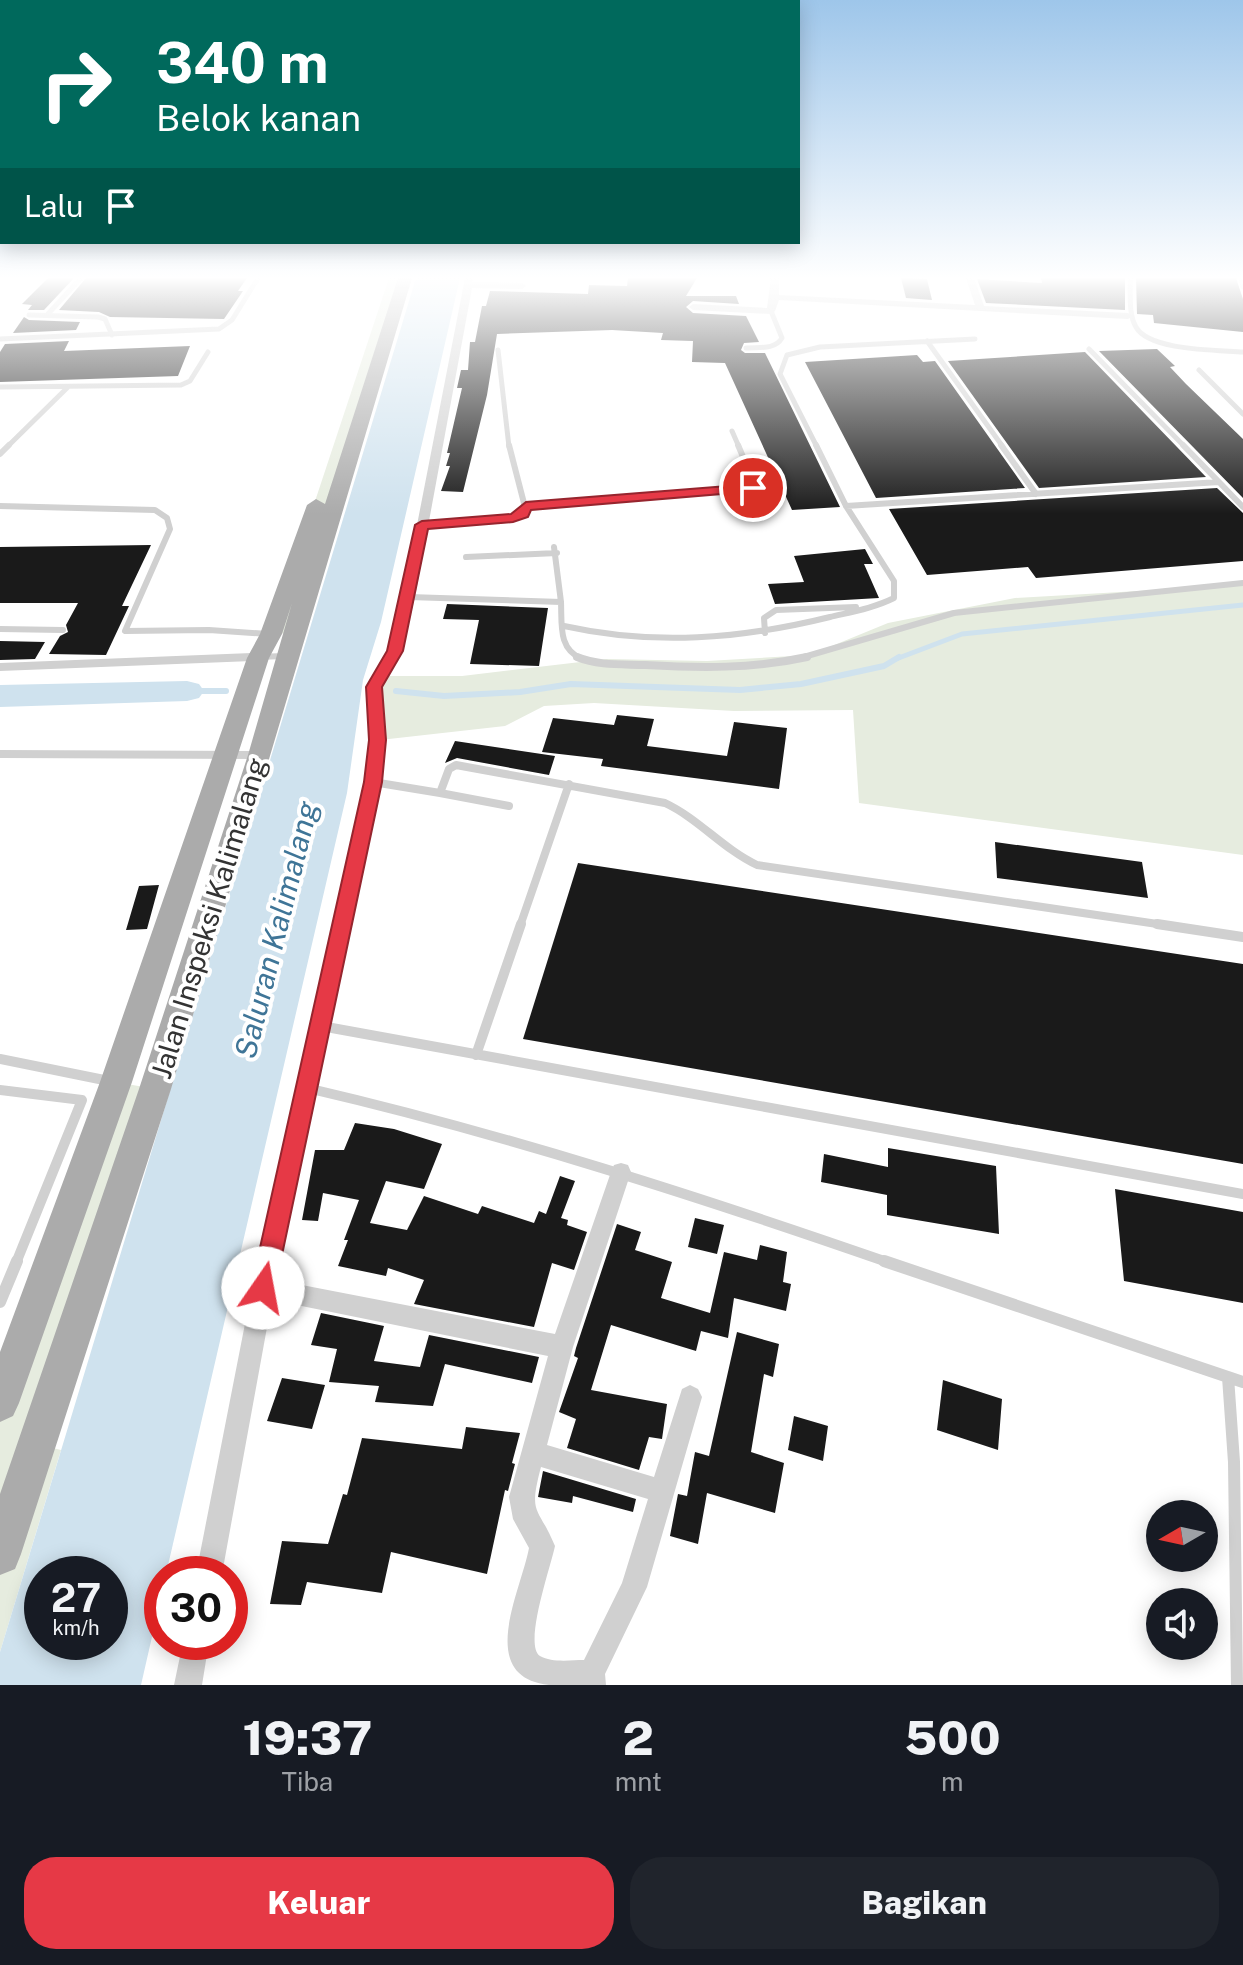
<!DOCTYPE html>
<html lang="id">
<head>
<meta charset="utf-8">
<style>
	:root { --surface:#171b24; --page:#20242c; --text:#f1f3f6; --muted:#9ea1a6; --accent:#e63946 }
	body { margin:0; font-family:"Public Sans",sans-serif; background:var(--page); color:var(--text); height:100vh; display:flex; flex-direction:column; font-size:30px; white-space:nowrap }
	* { box-sizing:border-box; margin:0 }
	p { font-size:26px; color:var(--muted) }
	.icon { flex:none; width:44px; height:44px; fill:none; stroke:currentColor; stroke-width:2; stroke-linecap:round; stroke-linejoin:round }
	.map { position:relative; height:1685px; overflow:hidden }
	.details { display:flex; flex-direction:column; background:var(--surface); flex:1 }
	.details>* { flex:none }
	.hud { position:absolute; left:0px; top:0px; width:800px; height:244px; box-shadow:0 4px 20px #0003; background:#00695c; color:#fff; overflow:hidden }
	.needle { width:52px; rotate:261deg }
	.fabs { position:absolute; left:1146px; top:1500px; display:grid; gap:16px }
	.fabs a { display:grid; place-items:center; width:72px; height:72px; border-radius:50%; background:var(--surface); box-shadow:0 4px 20px #0003; font-size:40px }
	.speed { position:absolute; left:24px; top:1556px; display:flex; gap:16px; font-size:40px; font-weight:700; text-align:center }
	.speed>* { display:grid; place-content:center; width:104px; height:104px; border-radius:50%; background:var(--surface); box-shadow:0 4px 20px #0003; line-height:1 }
	.speed small { font-size:20px; font-weight:400 }
	.speed .limit { border:12px solid #d22; background:#fff; color:#111 }
	.pin { position:absolute; display:grid; place-items:center; width:68px; height:68px; color:#fff; margin:-34px; border:4px solid #fff; border-radius:50%; box-shadow:0 2px 8px #0007 }
	.me { position:absolute; width:88px; margin:-44px; rotate:12deg; stroke-linejoin:round; filter:drop-shadow(0 0 6px #0008) }
	.turn { display:flex; align-items:center; gap:28px; height:168px; padding:0 24px; font-size:36px }
	.turn .icon { width:104px; height:104px; stroke-width:2.5 }
	.turn b { display:block; font-size:56px; line-height:68px }
	.then { display:flex; align-items:center; height:76px; padding:0 24px; background:#0003; gap:16px; font-size:30px }
	.eta { display:flex; justify-content:space-evenly; align-items:center; height:136px; text-align:center }
	.eta b { font-size:48px; font-weight:800; line-height:56px }
	.cta { display:flex; gap:16px; margin-top:auto; padding:16px 24px }
	.cta a { flex:1; height:92px; border-radius:32px; background:var(--accent); color:#fff; font-size:32px; font-weight:800; line-height:92px; text-align:center }
	.cta a+a { background:var(--page); color:var(--text) }
	.map>svg:first-child { display:block }
</style>
</head>
<body>
<div class="map">
<svg width="1243" height="1685" viewBox="0 0 1243 1685">
	<rect width="100%" height="100%" fill="#fff"/>
	<path fill="#e6ecdf" d="M389,278H405L293,633L271,634Z
		M1243,585V855L859,803L853,710L734,711L594,703L544,706L505,726L380,740L382,676H462L606,659L707,661L810,655L888,623L1015,598Z
		M116,1082L155,1089L37,1444L61,1450L0,1652V1403Z"/>
	<path fill="#cfe2ee" fill-rule="evenodd" d="M416,278H460L381,622L363,680L347,793L166,1574H162V1593L141,1685H0V1652ZM42,1574H110V1642H42Z"/>
	<g fill="none" stroke-linecap="round" stroke-linejoin="round">
		<path stroke="#cfe2ee" stroke-width="5" d="M896,659L962,634L1243,605"/>
		<path stroke="#cfe2ee" stroke-width="6" d="M187,691H226
			M396,691L444,696L520,692L571,684L740,690L801,684L884,666L899,657"/>
		<path fill="#cfe2ee" fill-rule="evenodd" d="M187,681L199,684L204,691L199,698L187,701L0,707V685Z"/>
	</g>
	<path fill="#1a1a1a" d="M48,278H74L44,310H28L32,305L22,304Z
		M86,278H247L238,291H243L224,319L110,317L99,312L59,310Z
		M628,278H697L686,296H736L739,304L693,301L686,307L693,313L746,316L759,342L744,343L741,350L745,353H765L840,507L792,510L725,363L692,362L693,341L661,340L663,333L612,330L497,334L487,395L463,492L441,491L450,466H446L450,453H447L462,388H457L461,370H468L470,342H475L482,306H486L490,291L588,294L589,285L627,286Z
		M901,278L927,279L932,300L906,298Z
		M1041,278H1125V310L986,303L977,279L1042,283Z
		M1136,278H1236L1243,299V332L1154,323L1153,315L1137,314Z
		M24,317L29,320L80,322L76,330L13,333Z
		M69,341L64,351L190,346L178,376L0,382V352L5,344Z
		M1157,349L1175,366L1170,367L1186,384L1243,439V498L1099,351Z
		M1085,352L1177,447L1206,477L1039,488L948,361Z
		M917,355L923,362L935,361L1025,488L876,498L805,362Z
		M1217,488L1243,513V561L1036,578L1028,567L927,575L889,509Z
		M151,545L122,606H129L106,655L49,654L60,636L68,632L66,625L78,603H0V547Z
		M865,549L873,564H864L879,598L775,604L768,584L804,582L794,556Z
		M447,604L548,608L539,666L470,664L479,620L443,619Z
		M0,641L45,642L35,659L0,660Z
		M617,715L654,719L647,746L727,756L734,722L787,728L779,789L601,766L603,759L542,752L553,718L614,725Z
		M455,741L555,756L549,775L457,758L445,763Z
		M995,842L1142,862L1148,898L997,878Z
		M578,863L1243,964V1164L523,1039Z
		M159,885L147,929L126,930L139,886Z
		M355,1123L394,1129L442,1144L424,1189L386,1181L370,1223L407,1230L424,1196L478,1214L482,1206L534,1223L539,1211L546,1214L560,1176L575,1181L561,1218L568,1220L567,1225L587,1232L574,1270L552,1263L534,1327L414,1304L424,1280L388,1268L386,1276L338,1266L348,1240H344L359,1200L323,1193L318,1221L302,1220L315,1150H344Z
		M888,1148L996,1166L999,1234L887,1215V1195L821,1182L824,1154L888,1167Z
		M1115,1189L1243,1212V1303L1124,1281Z
		M695,1218L724,1225L717,1254L688,1247Z
		M617,1224L641,1232L635,1250L672,1262L661,1298L710,1313L724,1252L757,1260L760,1245L787,1252L783,1282L791,1284L786,1311L734,1298L728,1338L701,1331L696,1351L611,1325L591,1390L667,1404L662,1439L649,1437L639,1470L567,1448L576,1419L559,1412L578,1358L574,1356L576,1348Z
		M321,1313L384,1326L374,1361L420,1367L429,1335L539,1357L532,1383L445,1364L433,1406L375,1402L379,1386L329,1382L337,1349L311,1345Z
		M737,1332L779,1344L773,1377L764,1374L751,1452L784,1463L775,1513L707,1493L698,1544L670,1536L678,1494L687,1496L695,1452L709,1456Z
		M282,1378L325,1385L312,1429L267,1421Z
		M943,1380L1002,1399L998,1450L937,1430Z
		M794,1416L828,1426L823,1461L788,1450Z
		M466,1427L520,1433L512,1463L515,1464L508,1491L505,1490L487,1574L391,1552L382,1593L307,1582L301,1605L270,1604L282,1541L328,1544L343,1494L347,1495L362,1438L462,1449Z
		M543,1471L636,1499L633,1512L573,1496L572,1503L538,1497Z"/>
	<g fill="none" stroke-linecap="round" stroke-linejoin="round">
		<path stroke="#d0d0d0" stroke-width="5" d="M1130,278C1131,293 1128,314 1136,327C1149,351 1218,350 1243,352
			M1241,278L1243,287
			M29,315L98,317L105,319L112,335
			M47,315L81,278
			M0,339L219,329L232,320L258,278
			M927,341L1003,447
			M746,348C759,347 775,350 782,338L771,311
			M1089,349L1185,447
			M498,350L509,447
			M1199,370L1243,414
			M0,387L181,385L190,381L208,352
			M732,431L739,447
			M7,447L67,388
			M817,447L780,374L787,355L820,347L975,339"/>
		<path stroke="#d0d0d0" stroke-width="6" d="M1001,445L1036,494
			M0,454L9,445
			M1219,482L1243,507
			M0,506L155,510L167,518L170,529L125,631L209,630L269,634
			M526,506L753,488L755,485L738,445
			M846,506L1219,482L1183,445
			M422,525L513,518L526,511L509,445
			M554,547L561,602
			M466,557L557,553
			M409,597L561,602C562,625 558,649 582,659
			M564,626C654,646 741,639 830,617C851,612 874,608 894,598V581L846,506L816,445
			M0,629L63,630
			M765,633L764,618L776,610L856,607
			M200,659L286,656
			M797,659L954,613L1243,583"/>
		<path stroke="#d0d0d0" stroke-width="8" d="M577,657C599,666 622,664 645,665C699,668 753,669 807,657
			M0,667L252,657
			M0,754L259,755
			M373,782L440,793L449,769L456,765L665,803C699,819 723,849 757,865L1171,926
			M440,793L509,806
			M520,926L569,784"/>
		<path stroke="#d0d0d0" stroke-width="10" d="M1157,924L1243,937
			M321,1026L1243,1194
			M476,1055L521,924
			M0,1059L109,1081
			M307,1088C505,1134 697,1196 890,1263
			M0,1090L82,1100L16,1263"/>
		<path stroke="#d0d0d0" stroke-width="12" d="M884,1261L1243,1382
			M0,1302L17,1261
			M1228,1377L1234,1462L1237,1685"/>
		<path fill="#d0d0d0" fill-rule="evenodd" d="M465,278H473L472,282L522,283L526,286L522,289L472,288L415,597L402,651L381,687L384,740L381,782L276,1280L555,1334L611,1172L614,1165L621,1163L628,1165L631,1172L573,1347L547,1445L654,1477L682,1389L690,1385L698,1389L702,1397L647,1587L605,1674L606,1685C587,1685 567,1685 549,1685C475,1677 521,1591 529,1548L513,1519L509,1497L548,1356L272,1300L222,1574H196L252,1288L365,782L370,740L367,687L388,651L403,597ZM541,1467L648,1499L622,1583L584,1660C571,1660 552,1663 540,1656C523,1645 551,1566 555,1546C538,1505 528,1516 541,1467Z
			M771,278H779V295L975,305L966,278H974L984,306L1128,313L1133,316L1128,319L779,300L775,311L771,314L693,310L689,307L693,304L767,308Z
			M183,1642H209L202,1685H174Z"/>
		<path fill="#ababab" fill-rule="evenodd" d="M398,278H412L171,1089L21,1554L15,1569L0,1575V1494L139,1089L248,755L292,603L282,634L269,658L132,1082L19,1403L13,1416L0,1422V1352L100,1082L247,658L260,634L307,505L316,499L325,504Z"/>
	</g>
	<linearGradient id="sky" x2="0" y2="1"><stop stop-color="#9ec6ea"/><stop offset="0.54" stop-color="#fff"/><stop offset="1" stop-color="#fff" stop-opacity="0"/></linearGradient>
	<rect width="1243" height="514" fill="url(#sky)"/>
	<path fill="#e63946" stroke="#96252e" stroke-width="2" d="M753,484L757,485V491L531,510L528,517L513,522L428,529L403,651L382,687L386,740L382,782L275,1288L272,1297L263,1300L254,1297L251,1288L364,782L369,740L366,687L387,651L415,525L422,521L511,514L526,502Z"/>
	<g text-anchor="middle" stroke-width="8" stroke-linejoin="round" paint-order="stroke">
		<g font-size="28" fill="#333" stroke="#fff">
			<text transform="translate(209 918) rotate(-73)" y="10">Jalan Inspeksi Kalimalang</text>
		</g>
		<g font-size="30" font-style="italic" fill="#3f7597" stroke="#fff">
			<text transform="translate(277 930) rotate(-76)" y="10">Saluran Kalimalang</text>
		</g>
	</g>
</svg>
<div class="fabs">
<a><svg class="needle" viewBox="-14 -14 28 28"><path d="M0-13l5 13h-10z" fill="#e53935"/><path d="M0 13l5-13h-10z" fill="#9ea1a6"/></svg></a>
<a><svg class="icon" aria-label="sound" viewBox="0 0 24 24"><path d="M4 9h4l5-4v14l-5-4H4zM17 9q2 3 0 6"/></svg></a>
</div>
<div class="speed"><div>27<small>km/h</small></div><div class="limit">30</div></div>
<div class="pin" style="left:753px;top:488px;background:#d93025"><svg class="icon" aria-label="arrive" viewBox="0 0 24 24"><path d="M6 21V4h12l-3 4 3 4H6"/></svg></div>
<svg class="me" style="left:263px;top:1288px" viewBox="-20 -20 40 40"><circle r="19" fill="#fff"/><path d="M0-13L10 11 0 6-10 11z" fill="#e63946"/></svg>
<div class="hud">
<div class="turn"><svg class="icon" aria-label="right" viewBox="0 0 24 24"><path d="M7 20v-9h11M14 6l5 5-5 5"/></svg><div><b>340 m</b>Belok kanan</div></div>
<div class="then">Lalu<svg class="icon" aria-label="arrive" viewBox="0 0 24 24"><path d="M6 21V4h12l-3 4 3 4H6"/></svg></div>
</div>
</div>
<section class="details">
<div class="eta">
<div><b>19:37</b><p>Tiba</p></div>
<div><b>2</b><p>mnt</p></div>
<div><b>500</b><p>m</p></div>
</div>
<div class="cta"><a>Keluar</a><a>Bagikan</a></div>
</section>
</body>
</html>
